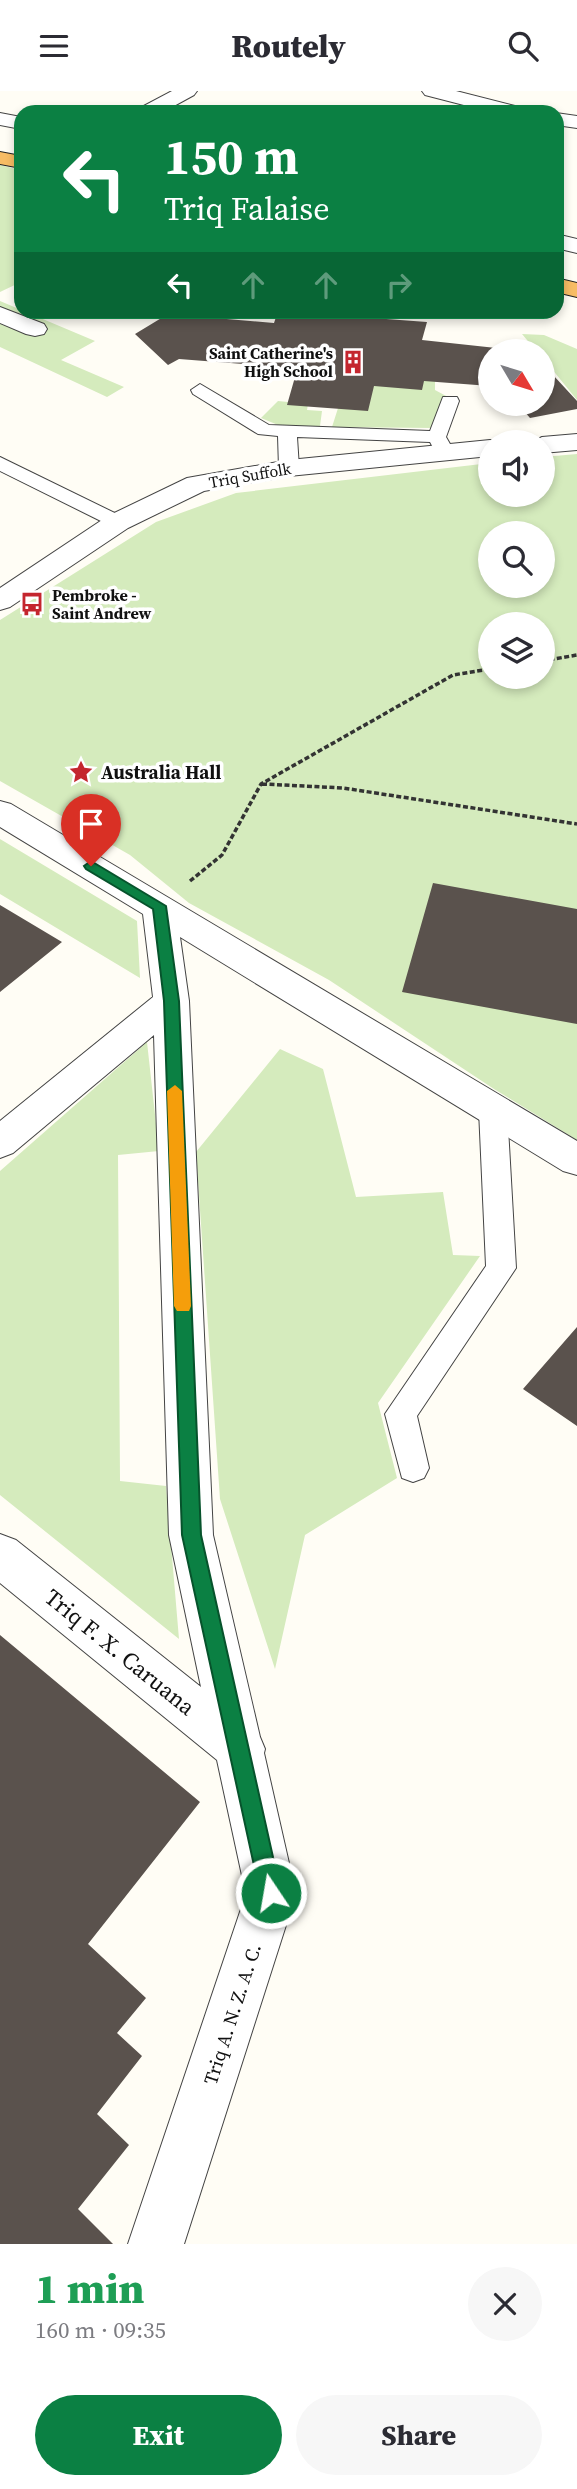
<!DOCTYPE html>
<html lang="en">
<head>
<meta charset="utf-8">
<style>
	:root { --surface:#fff; --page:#f7f7f7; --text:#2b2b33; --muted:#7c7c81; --accent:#0b8043 }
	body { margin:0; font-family:"Source Serif 4",serif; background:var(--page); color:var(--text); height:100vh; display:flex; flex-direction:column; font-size:26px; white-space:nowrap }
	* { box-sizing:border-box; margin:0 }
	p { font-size:23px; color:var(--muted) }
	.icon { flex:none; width:38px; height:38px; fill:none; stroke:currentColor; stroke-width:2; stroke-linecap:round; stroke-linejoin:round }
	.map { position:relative; height:2153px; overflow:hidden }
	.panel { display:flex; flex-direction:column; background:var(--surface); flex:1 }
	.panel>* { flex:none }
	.guide { position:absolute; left:14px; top:14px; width:550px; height:214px; border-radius:21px; box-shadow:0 4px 10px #0003; background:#0b8043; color:#fff; overflow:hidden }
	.needle { width:46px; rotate:128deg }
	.tools { position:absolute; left:478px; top:248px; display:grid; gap:14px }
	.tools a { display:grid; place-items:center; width:77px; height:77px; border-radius:50%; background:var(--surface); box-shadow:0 4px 10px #0003; font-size:35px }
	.pin { position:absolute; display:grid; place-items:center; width:60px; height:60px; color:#fff; margin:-72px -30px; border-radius:50% 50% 50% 0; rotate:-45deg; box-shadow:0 0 7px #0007 }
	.pin .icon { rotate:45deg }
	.me { position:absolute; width:77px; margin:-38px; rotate:348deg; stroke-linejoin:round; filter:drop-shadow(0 0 5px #0008) }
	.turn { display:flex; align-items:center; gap:24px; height:147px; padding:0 35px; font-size:32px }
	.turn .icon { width:91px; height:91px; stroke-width:2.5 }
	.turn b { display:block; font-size:49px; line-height:60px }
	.lanes { display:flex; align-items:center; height:66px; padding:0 35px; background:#0003; justify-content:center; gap:35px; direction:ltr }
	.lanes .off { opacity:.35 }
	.round { display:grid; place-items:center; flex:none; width:74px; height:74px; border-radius:37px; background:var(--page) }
	.overview { display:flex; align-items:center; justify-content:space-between; height:119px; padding:0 35px }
	h1 { font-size:42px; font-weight:800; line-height:52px; color:#1e9e55 }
	.action { display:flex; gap:14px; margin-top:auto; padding:14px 35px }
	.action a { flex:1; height:80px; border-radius:42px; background:var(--accent); color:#fff; font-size:28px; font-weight:800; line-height:80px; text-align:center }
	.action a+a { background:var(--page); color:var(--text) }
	header { display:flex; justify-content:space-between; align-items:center; height:91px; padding:0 35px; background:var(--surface); font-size:32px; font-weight:800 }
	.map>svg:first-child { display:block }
</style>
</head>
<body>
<header><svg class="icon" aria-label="menu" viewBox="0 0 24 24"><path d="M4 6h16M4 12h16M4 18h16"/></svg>Routely<svg class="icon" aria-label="search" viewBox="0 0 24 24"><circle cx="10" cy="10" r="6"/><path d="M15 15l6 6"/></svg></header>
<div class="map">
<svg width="577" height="2153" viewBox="0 0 577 2153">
	<rect width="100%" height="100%" fill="#fffdf5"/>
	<path fill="#d5ebbd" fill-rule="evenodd" d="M0,74L21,79V191L0,201Z
		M0,210L95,250L61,269L124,296L107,306L0,256Z
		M522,243L544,244L577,258V309L543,267L542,261H537Z
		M435,286V299L448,306L440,333L432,337L332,336L339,314L368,291Z
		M278,310L308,313L307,319L322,320L320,335L283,336L261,327Z
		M577,363V1049L494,998L329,889L189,812L130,764L0,690V529L156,431L236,402L490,372V404H542L543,366ZM490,443H542V495H490ZM490,534H542V586H490Z
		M0,748L137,830L140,887L0,803Z
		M147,951L159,1060L118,1064L120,1390L166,1395L179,1548L0,1404V1080Z
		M280,958L323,978L356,1106L443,1101L453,1164L480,1165L378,1312L397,1387L305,1444L275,1578L220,1408L196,1061Z"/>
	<path fill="#5a524d" d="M278,220L427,231L422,249L532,261H490V295L424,290L422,299L374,295L368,320L287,314L295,286L253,283L256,274L179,268L168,274L135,243L168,223L274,232Z
		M542,272L577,310V318L530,327L518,313H542Z
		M433,792L577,818V933L402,901Z
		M0,814L62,851L0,901Z
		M577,1236V1335L523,1298Z
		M0,1544L200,1711L88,1853L146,1907L117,1942L142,1965L97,2023L129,2054L78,2118L113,2153H0Z"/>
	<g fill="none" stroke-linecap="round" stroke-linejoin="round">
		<g stroke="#444" stroke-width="2">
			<path id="service" d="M200,293L269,334L430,340L443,306H457L459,310L446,346L454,360L444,366L437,364L430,351L297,346L299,377L296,381H282L279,377L278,345L258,343L193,303L191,299Z
				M0,366L125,427L128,431L125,435H111L0,380Z
				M493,1009L503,1012L507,1019L516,1177L417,1325L429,1377L424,1387L413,1391L402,1387L385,1323L486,1175L479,1019L483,1012Z"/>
		</g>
		<g stroke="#444" stroke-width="2">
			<path id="minor" d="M172,0H197L194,4L163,21H137L140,17Z
				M422,0H456L523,17L526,21H491L425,4Z
				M0,22L21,26V38L0,34Z
				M556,22L577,25V37L556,34Z
				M556,143L577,148V162L556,157Z
				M0,216L44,233L47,238L44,243L35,245L26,243L0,232Z
				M577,343V359L542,362V352H530L542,346Z
				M490,349L500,352H490V365L289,385L204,400L128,437L10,516L0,519V497L108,425L187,387L289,369Z
				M0,710L11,713L577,1050V1084L563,1080L180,846L189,910L213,1444L260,1646L265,1658L264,1662L296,1803L184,2153H128L246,1803L217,1669L0,1492V1443L16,1449L201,1596L169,1444L154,944L13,1062L0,1067V1030L153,906L143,823L0,736Z"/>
		</g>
		<g stroke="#222" stroke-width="2">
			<path id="trunk" d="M0,61L21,65V77L0,73Z
				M556,187L577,192V206L556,201Z"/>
		</g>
		<path stroke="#333" stroke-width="3.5" stroke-dasharray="5 2.5" stroke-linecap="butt" d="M542,570L577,564
			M262,693L343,697L577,733
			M190,790L222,764L261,693L453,584L490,578"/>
		<use href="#service" fill="#fff" fill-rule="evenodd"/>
		<use href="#minor" fill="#fff" fill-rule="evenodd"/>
		<use href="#trunk" fill="#f7bc64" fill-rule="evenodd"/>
	</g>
	<path fill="#0b8043" stroke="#07532c" stroke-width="2" d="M91,770L166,815L179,910L201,1444L281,1802L278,1810L271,1813L263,1810L260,1802L182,1444L164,910L153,818L86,778L84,775Z"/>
	<path fill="#f59e0b" d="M175,994L182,1000L191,1215L189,1220H177L174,1215L167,1000Z"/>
	<defs>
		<g id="building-bare" transform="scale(1.89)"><path d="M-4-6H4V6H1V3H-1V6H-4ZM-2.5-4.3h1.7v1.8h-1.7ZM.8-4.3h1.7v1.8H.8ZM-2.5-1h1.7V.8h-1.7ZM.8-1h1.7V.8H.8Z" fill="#c4262e" stroke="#fff" stroke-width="2.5" paint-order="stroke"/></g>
		<g id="bus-bare" transform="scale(1.89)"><path d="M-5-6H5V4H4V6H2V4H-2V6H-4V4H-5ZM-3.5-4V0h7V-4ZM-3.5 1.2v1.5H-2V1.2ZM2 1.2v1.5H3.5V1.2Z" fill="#c4262e" stroke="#fff" stroke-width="2.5" paint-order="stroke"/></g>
		<g id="sight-bare" transform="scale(1.89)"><path d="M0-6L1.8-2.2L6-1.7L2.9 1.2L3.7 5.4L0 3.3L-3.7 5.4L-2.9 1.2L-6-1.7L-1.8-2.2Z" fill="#c4262e" stroke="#fff" stroke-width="2.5" paint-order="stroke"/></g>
	</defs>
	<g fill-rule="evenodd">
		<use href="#building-bare" x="353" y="271"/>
		<use href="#bus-bare" x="32" y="513"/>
		<use href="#sight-bare" x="81" y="681"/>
	</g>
	<g text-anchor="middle" stroke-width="7" stroke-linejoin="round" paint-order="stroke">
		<g font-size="16" font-weight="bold" fill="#111" stroke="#fff" text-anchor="end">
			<text x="333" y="268">Saint Catherine's<tspan x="333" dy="18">High School</tspan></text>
			<text x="52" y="510" text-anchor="start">Pembroke -<tspan x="52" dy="18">Saint Andrew</tspan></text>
		</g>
		<g font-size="16" fill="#111" stroke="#fff">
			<text transform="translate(250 384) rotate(-10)" y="6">Triq Suffolk</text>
		</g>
		<g font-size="19" font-weight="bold" fill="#111" stroke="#fff" text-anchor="start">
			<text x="101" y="688">Australia Hall</text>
		</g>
		<g font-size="19" fill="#111" stroke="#fff">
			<text transform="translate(232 1923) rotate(-72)" y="7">Triq A. N. Z. A. C.</text>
		</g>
		<g font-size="23" fill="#111" stroke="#fff">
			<text transform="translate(120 1561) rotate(39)" y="8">Triq F. X. Caruana</text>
		</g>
	</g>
</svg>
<div class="tools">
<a><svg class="needle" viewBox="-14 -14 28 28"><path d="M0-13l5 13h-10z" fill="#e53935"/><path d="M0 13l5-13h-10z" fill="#7c7c81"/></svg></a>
<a><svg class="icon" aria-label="sound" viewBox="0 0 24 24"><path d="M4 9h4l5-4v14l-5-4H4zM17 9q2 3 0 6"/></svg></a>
<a><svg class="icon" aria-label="search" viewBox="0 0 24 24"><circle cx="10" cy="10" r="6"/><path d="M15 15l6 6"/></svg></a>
<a><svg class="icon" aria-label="layers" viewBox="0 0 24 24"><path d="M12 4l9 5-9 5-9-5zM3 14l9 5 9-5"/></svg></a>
</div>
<div class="pin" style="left:91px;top:775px;background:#d93025"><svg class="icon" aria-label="arrive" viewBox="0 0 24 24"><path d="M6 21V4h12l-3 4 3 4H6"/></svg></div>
<svg class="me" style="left:271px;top:1802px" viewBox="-20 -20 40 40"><circle r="17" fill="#0b8043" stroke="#fff" stroke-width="3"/><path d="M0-11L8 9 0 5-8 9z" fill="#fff"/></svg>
<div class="guide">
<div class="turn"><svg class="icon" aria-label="left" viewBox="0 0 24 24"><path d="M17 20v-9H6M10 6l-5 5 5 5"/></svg><div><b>150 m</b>Triq Falaise</div></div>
<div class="lanes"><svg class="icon" aria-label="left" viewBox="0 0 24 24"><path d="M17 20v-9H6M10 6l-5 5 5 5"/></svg><svg class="icon off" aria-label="ahead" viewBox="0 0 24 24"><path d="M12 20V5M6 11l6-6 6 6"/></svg><svg class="icon off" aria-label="ahead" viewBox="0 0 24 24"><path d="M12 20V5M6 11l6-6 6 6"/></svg><svg class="icon off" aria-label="right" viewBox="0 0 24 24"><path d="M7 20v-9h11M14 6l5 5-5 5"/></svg></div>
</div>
</div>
<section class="panel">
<div class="overview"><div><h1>1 min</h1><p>160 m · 09:35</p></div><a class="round"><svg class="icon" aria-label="close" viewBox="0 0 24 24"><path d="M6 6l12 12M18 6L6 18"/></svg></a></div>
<div class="action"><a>Exit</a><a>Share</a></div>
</section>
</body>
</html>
